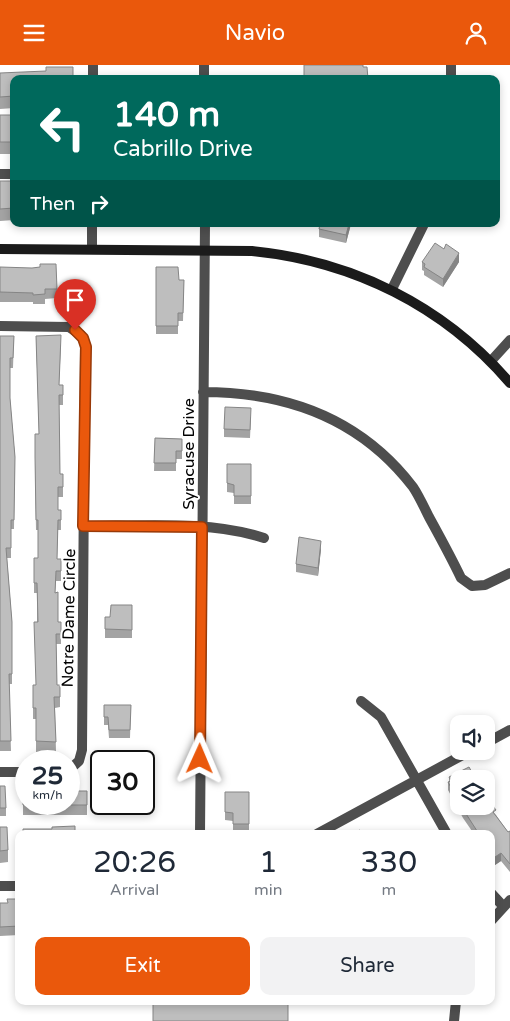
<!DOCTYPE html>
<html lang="en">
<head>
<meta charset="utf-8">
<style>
	:root { --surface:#fff; --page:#f2f2f3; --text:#1f2937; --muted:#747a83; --accent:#ea580c }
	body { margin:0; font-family:"Varela Round",sans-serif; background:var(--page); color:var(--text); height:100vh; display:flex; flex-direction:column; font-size:19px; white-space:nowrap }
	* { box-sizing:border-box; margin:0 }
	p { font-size:16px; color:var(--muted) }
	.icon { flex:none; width:28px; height:28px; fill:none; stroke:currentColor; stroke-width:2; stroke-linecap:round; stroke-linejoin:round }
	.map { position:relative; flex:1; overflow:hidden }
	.sheet { position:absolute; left:15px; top:765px; width:480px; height:175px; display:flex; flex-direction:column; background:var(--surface); border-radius:10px; box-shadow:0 2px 8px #0003 }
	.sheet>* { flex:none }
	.banner { position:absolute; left:10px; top:10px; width:490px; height:152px; border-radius:10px; box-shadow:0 2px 8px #0003; background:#00695c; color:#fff; overflow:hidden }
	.controls { position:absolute; left:450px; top:650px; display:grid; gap:10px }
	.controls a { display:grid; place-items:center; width:45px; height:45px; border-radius:10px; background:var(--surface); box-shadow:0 2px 8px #0003; font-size:25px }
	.speed { position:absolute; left:15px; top:685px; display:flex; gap:10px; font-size:25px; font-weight:700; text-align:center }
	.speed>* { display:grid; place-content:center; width:65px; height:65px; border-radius:50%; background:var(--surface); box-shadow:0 2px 8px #0003; line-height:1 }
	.speed small { font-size:12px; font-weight:400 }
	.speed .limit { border:2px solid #111; border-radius:8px; background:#fff; color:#111 }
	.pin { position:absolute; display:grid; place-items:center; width:42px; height:42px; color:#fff; margin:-51px -21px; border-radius:50% 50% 50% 0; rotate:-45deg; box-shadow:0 0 5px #0007 }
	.pin .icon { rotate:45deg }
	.me { position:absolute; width:55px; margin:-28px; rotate:1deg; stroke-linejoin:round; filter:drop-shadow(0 0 4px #0008) }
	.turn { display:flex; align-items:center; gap:18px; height:105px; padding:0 20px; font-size:22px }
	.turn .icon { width:65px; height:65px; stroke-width:2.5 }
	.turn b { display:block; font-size:35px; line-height:42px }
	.then { display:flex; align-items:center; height:48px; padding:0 20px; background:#0003; gap:10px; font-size:19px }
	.eta { display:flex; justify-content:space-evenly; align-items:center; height:85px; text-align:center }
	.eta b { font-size:30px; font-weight:600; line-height:35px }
	.action { display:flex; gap:10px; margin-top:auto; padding:10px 20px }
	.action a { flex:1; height:58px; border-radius:10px; background:var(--accent); color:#fff; font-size:20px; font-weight:600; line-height:58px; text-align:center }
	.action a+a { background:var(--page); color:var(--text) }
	header { display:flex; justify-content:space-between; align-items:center; height:65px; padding:0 20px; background:var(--accent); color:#fff; font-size:22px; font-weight:600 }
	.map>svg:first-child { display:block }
</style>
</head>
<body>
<header><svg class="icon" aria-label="menu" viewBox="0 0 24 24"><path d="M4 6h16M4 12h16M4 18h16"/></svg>Navio<svg class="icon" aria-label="person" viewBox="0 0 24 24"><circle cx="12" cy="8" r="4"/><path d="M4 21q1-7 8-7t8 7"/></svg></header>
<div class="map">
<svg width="510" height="956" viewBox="0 0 510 956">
	<rect width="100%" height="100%" fill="#fff"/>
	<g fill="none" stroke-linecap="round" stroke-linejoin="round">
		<path stroke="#4e4e4e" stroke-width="10" d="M451,0V14
			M93,14V0
			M204,14V0
			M0,109H14
			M92,184V159
			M392,224L424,159
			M0,261L69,262L81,270L85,279L82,685L79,696L69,705
			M491,296L510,275
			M203,327C287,327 361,354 413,422C419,431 424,442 429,452C440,472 451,492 461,513L472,521L485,520L510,508
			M83,461C140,461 211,455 264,473
			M361,636L381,652L447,769
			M486,678L510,665
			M0,707H26
			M200,769L205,159
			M317,769L470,686
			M0,821H19
			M491,828L503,841
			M491,856L510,835
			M454,956L456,936"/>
		<path stroke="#1b1b1b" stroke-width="10" d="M0,184L252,186C353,196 444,241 510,318"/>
	</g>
	<path fill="#a3a3a3" d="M0,8L14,14V43L0,44Z
		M0,50H14V89H0Z
		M0,116H14V155L0,156Z
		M320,159H351L346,178L319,172V164Z
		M444,184L459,197L443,222L424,210V206L422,205V197Z
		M0,202L57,224V233L45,234V239H33V237H0Z
		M156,202L179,215H184L183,256H178V269H156Z
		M0,271H14L13,303H10V334L15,392L14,464H11V493H7L12,557V619H9L11,686H0Z
		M36,271L61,280L59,320H63V340H59L60,409H63V432H58V445H61V465H58L57,494H61V516H56L55,528L58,557H61V579H56L57,620L60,632V642L55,643L56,687H36V654H33V620H36L37,557V528H34V493H38V465H36L35,402L39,369Z
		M251,352L250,373L224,372V364Z
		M155,373L182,374V394H176V406H154Z
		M227,399H251V439H234V428L227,427Z
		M321,484L318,511L296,507V499Z
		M132,540V573H105V552H110Z
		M104,640H131L130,673H109L108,660H104Z
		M474,711L482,714H459V741H486L496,750L508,767L510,766V807L501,796L495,800L491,794V769H474L463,753L448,725V717H449V712Z
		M23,718L76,726H87V750H23Z
		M0,721L6,743V751H0Z
		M225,727H249V767H233V756L225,755Z
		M0,762L8,785V797L0,798Z
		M19,834V870L0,871V838H8Z"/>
	<path fill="#858585" d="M349,159H351L346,178V170Z
		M459,188V197L443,222V214Z
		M321,476V484L318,511V503Z
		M501,788V796L495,800V792Z"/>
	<path fill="#bebebe" stroke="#858585" d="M304,0H363V2H367L368,14H304Z
		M46,2H73V14H14V31L0,32V8L46,6Z
		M0,50H14V77H0Z
		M0,116H14V143L0,144Z
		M320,159H349L346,170L319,164Z
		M435,178L444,184L446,179L459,188L443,214L424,202L425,199L422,197Z
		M40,199H56L57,224H45V229L33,230V228L0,227V202L32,203L40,202Z
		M156,202H178L179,215H184L183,248H178V261H156Z
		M61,270L59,320H63V330H59L60,409H63V422H58V445H61V455H58L57,494H61V506H56L55,528L58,527V557H61V569H56L57,620H60V632H54L56,677L36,676V643H33V620H36L34,557H38L37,518H34V493H38V455H36L35,392V369H39L36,271Z
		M0,271H14L13,293H10V333L15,392L14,455H11V483H6L12,557V609H9L11,676H0Z
		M225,342L251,343L250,365L224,364Z
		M155,373L182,374V386H176V398H154Z
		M227,399H251V431H234V420L227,418Z
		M299,472L321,476L318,503L296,499Z
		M111,540H132V565L105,564V552H110Z
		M104,640H131L130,665H109L108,652H104Z
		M469,702L474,711L479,708L482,714H459V737L448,717L451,716L449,712Z
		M23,718H26V739H69V718H76V726H87V740H23Z
		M0,721H5L6,743H0Z
		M225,727H249V759H233V748L225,747Z
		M486,732L496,745L493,747L508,767L510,766V799L501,788L495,792L491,786V769H479L461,741H486Z
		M75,761V769H23V764H52V762Z
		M0,762H7L8,785L0,786Z
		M360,765L362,769H351Z
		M7,834H19V861L0,862V838H8Z
		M153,936H288V956H153Z"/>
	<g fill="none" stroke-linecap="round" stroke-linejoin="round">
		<g stroke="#983908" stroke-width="12">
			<path id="route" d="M75,265L83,273L86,282L83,461L202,462L200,694"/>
		</g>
		<use href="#route" stroke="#ea580c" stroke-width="9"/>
	</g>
	<g text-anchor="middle" stroke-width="4" stroke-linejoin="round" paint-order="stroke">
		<g font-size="16" fill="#000" stroke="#fff">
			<text transform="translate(188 389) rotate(-90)" y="6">Syracuse Drive</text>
			<text transform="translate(68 553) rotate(-89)" y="6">Notre Dame Circle</text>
		</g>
	</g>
</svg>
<div class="controls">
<a><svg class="icon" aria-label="sound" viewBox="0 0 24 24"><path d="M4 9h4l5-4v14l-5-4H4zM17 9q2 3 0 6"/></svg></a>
<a><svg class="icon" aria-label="layers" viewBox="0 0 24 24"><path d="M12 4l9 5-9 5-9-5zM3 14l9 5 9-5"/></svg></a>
</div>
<div class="speed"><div>25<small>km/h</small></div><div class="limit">30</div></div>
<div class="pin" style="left:75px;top:265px;background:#d93025"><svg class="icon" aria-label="arrive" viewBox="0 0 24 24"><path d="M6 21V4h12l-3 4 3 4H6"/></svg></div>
<svg class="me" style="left:200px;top:694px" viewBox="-20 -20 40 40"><path d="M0-17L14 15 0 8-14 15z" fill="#ea580c" stroke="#fff" stroke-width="4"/></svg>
<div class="banner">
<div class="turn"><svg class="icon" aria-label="left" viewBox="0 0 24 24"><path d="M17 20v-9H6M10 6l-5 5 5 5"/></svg><div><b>140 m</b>Cabrillo Drive</div></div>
<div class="then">Then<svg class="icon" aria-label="right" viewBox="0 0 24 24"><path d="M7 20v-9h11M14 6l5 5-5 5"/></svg></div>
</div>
<section class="sheet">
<div class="eta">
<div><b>20:26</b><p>Arrival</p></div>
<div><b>1</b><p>min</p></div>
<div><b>330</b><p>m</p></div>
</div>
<div class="action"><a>Exit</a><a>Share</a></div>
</section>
</div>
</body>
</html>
